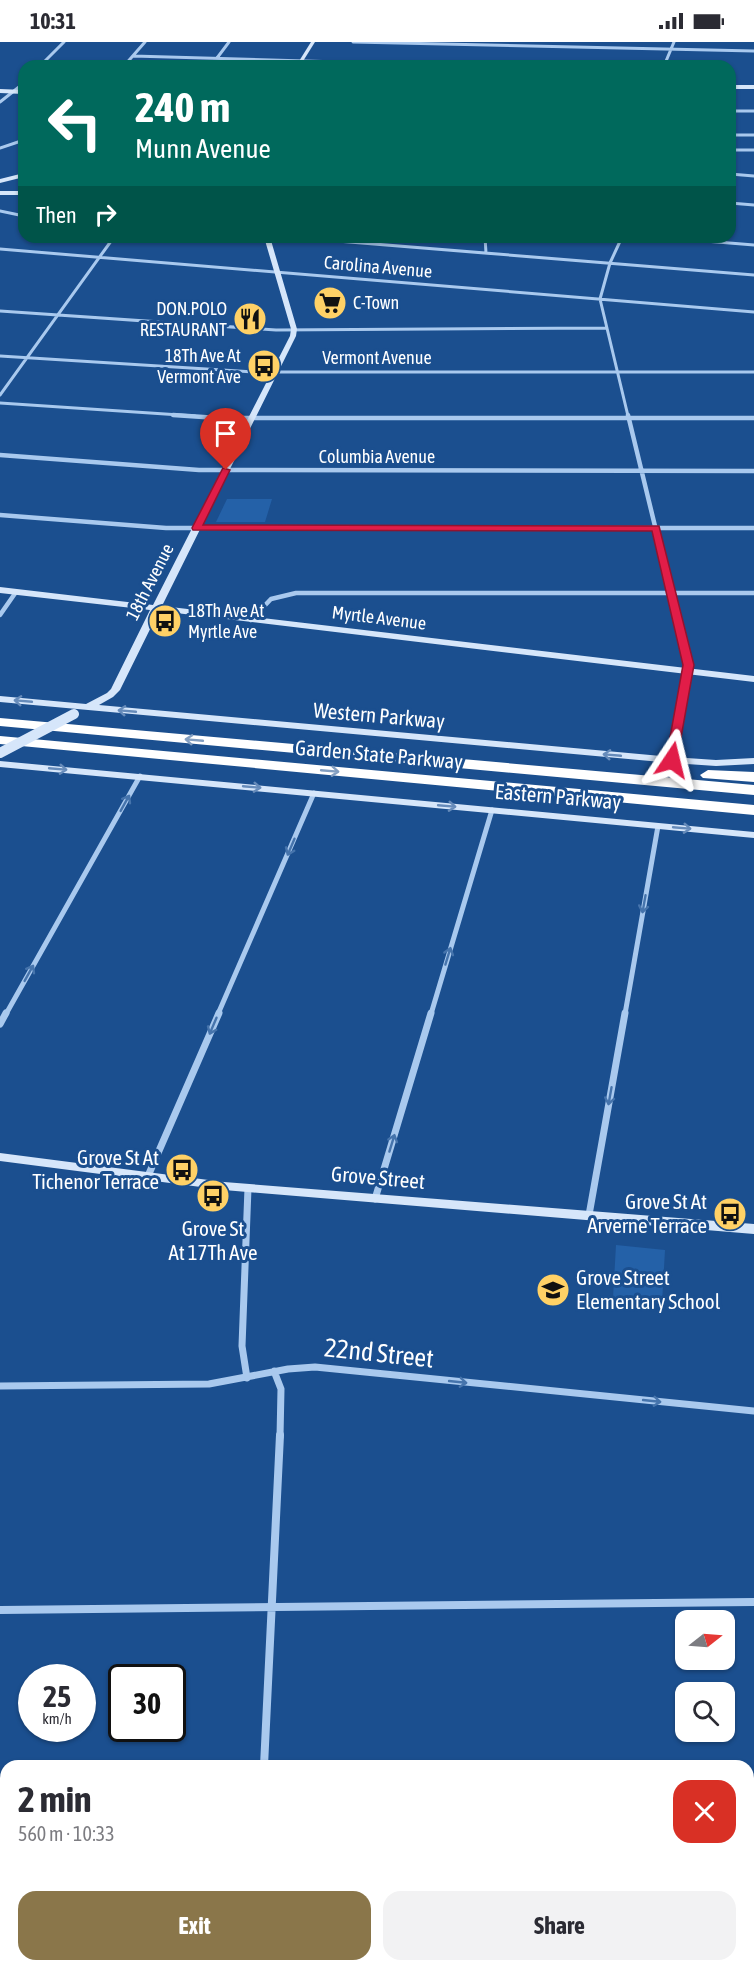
<!DOCTYPE html>
<html lang="en">
<head>
<meta charset="utf-8">
<style>
	:root { --surface:#fff; --page:#f2f2f3; --text:#2b2b33; --muted:#7c7c81; --accent:#8a764a }
	body { margin:0; font-family:"Asap Condensed",sans-serif; background:var(--page); color:var(--text); height:100vh; display:flex; flex-direction:column; font-size:22px; white-space:nowrap }
	* { box-sizing:border-box; margin:0 }
	p { font-size:20px; color:var(--muted) }
	.icon { flex:none; width:33px; height:33px; fill:none; stroke:currentColor; stroke-width:2; stroke-linecap:round; stroke-linejoin:round }
	.map { position:relative; flex:1; overflow:hidden }
	.details { position:absolute; left:0px; top:1718px; width:754px; height:212px; display:flex; flex-direction:column; background:var(--surface); border-radius:18px 18px 0 0; box-shadow:0 2px 4px #0004 }
	.details>* { flex:none }
	.guide { position:absolute; left:18px; top:18px; width:718px; height:183px; border-radius:18px; box-shadow:0 2px 4px #0004; background:#00695c; color:#fff; overflow:hidden }
	.needle { width:39px; rotate:73deg }
	.fabs { position:absolute; left:675px; top:1568px; display:grid; gap:12px }
	.fabs a { display:grid; place-items:center; width:60px; height:60px; border-radius:12px; background:var(--surface); box-shadow:0 2px 4px #0004; font-size:30px }
	.speed { position:absolute; left:18px; top:1622px; display:flex; gap:12px; font-size:30px; font-weight:700; text-align:center }
	.speed>* { display:grid; place-content:center; width:78px; height:78px; border-radius:50%; background:var(--surface); box-shadow:0 2px 4px #0004; line-height:1 }
	.speed small { font-size:15px; font-weight:400 }
	.speed .limit { border:3px solid #111; border-radius:9px; background:#fff; color:#111 }
	.pin { position:absolute; display:grid; place-items:center; width:51px; height:51px; color:#fff; margin:-62px -26px; border-radius:50% 50% 50% 0; rotate:-45deg; box-shadow:0 0 6px #0007 }
	.pin .icon { rotate:45deg }
	.me { position:absolute; width:66px; margin:-33px; rotate:10deg; stroke-linejoin:round; filter:drop-shadow(0 0 4px #0008) }
	.turn { display:flex; align-items:center; gap:21px; height:126px; padding:0 18px; font-size:27px }
	.turn .icon { width:78px; height:78px; stroke-width:2.5 }
	.turn b { display:block; font-size:42px; line-height:51px }
	.then { display:flex; align-items:center; height:57px; padding:0 18px; background:#0003; gap:12px; font-size:22px }
	.round { display:grid; place-items:center; flex:none; width:63px; height:63px; border-radius:18px; background:var(--page) }
	.headline { display:flex; align-items:center; justify-content:space-between; height:102px; padding:0 18px }
	h1 { font-size:36px; font-weight:700; line-height:45px }
	.primary-button { display:flex; gap:12px; margin-top:auto; padding:12px 18px }
	.primary-button a { flex:1; height:69px; border-radius:18px; background:var(--accent); color:#fff; font-size:24px; font-weight:700; line-height:69px; text-align:center }
	.primary-button a+a { background:var(--page); color:var(--text) }
	.status { display:flex; justify-content:space-between; align-items:center; height:42px; padding:0 30px; background:var(--surface); direction:ltr }
	.status svg { height:16px; fill:currentColor }
	.map>svg:first-child { display:block }
</style>
</head>
<body>
<div class="status"><b>10:31</b><svg viewBox="0 0 49 12"><path d="M0 12V9h3v3zM5 12V6h3v6zM10 12V3h3v9zM15 12V0h3v12zM26 1h20v11H26zM47 4h2v5h-2z"/></svg></div>
<div class="map">
<svg width="754" height="1928" viewBox="0 0 754 1928">
	<rect width="100%" height="100%" fill="#1b4f8f"/>
	<path fill="#2461a8" d="M227,457H272L265,480H216Z
		M616,1203L665,1208L662,1261L613,1256Z"/>
	<g fill="none" stroke-linecap="round" stroke-linejoin="round">
		<path stroke="#a9c9ee" stroke-width="3" d="M353,0L754,9
			M133,14L477,24
			M40,24L64,0
			M124,24L145,0
			M211,24L229,0
			M664,24L674,0
			M0,60L24,41
			M730,69H754
			M730,93H754
			M0,106L24,98
			M730,108H754
			M730,132L754,134
			M730,161L754,163
			M0,169L24,174
			M288,195L754,233
			M485,195L486,211
			M622,195L610,221L600,257L628,374
			M656,195L754,203
			M0,207L754,270
			M0,269L276,288L607,286
			M0,314L254,330H754
			M0,353L114,195
			M0,361L195,374"/>
		<path stroke="#a9c9ee" stroke-width="4.5" d="M173,373L218,376H754
			M628,373L688,620L685,638
			M0,413L199,428L754,429
			M0,473L166,486H754
			M0,573L16,550
			M251,578L271,557L296,551H754"/>
		<path stroke="#a9c9ee" stroke-width="5" d="M672,718L685,637
			M6,972L140,734
			M218,972L314,751
			M431,972L492,768
			M625,972L658,784"/>
		<path stroke="#a9c9ee" stroke-width="7" d="M0,982L6,971
			M148,1134L219,971
			M375,1157L431,971
			M589,1173L625,971
			M274,1329L281,1347L280,1395
			M247,1336L242,1304L248,1146
			M0,1344L209,1342L288,1327L315,1325L754,1369"/>
		<path stroke="#a9c9ee" stroke-width="8" d="M0,1568L754,1560
			M264,1724L280,1393
			M748,1836H754
			M0,1845H6
			M252,1923V1928"/>
		<path fill="#d6e6fa" fill-rule="evenodd" d="M311,0H315L300,24H296Z
			M730,43H754V47H730Z
			M0,47L24,48V52L0,51Z
			M24,131V135L0,141V137Z
			M0,149H24V153H0Z
			M264,195H270L297,287L296,294L162,564L754,634V640L159,569L120,648L113,655L99,663L672,715L716,718L754,716V722L716,724L672,721L0,660V654L86,662L107,651L111,647L150,568L0,551V545L153,563L290,294L291,287Z
			M0,719L754,790V796L0,725Z
			M0,1111L224,1140L754,1182V1192L224,1148L0,1119Z"/>
		<path fill="#fff" fill-rule="evenodd" d="M0,676L754,743V753L0,684Z
			M0,694L754,763V773L0,702Z
			M708,728L754,730V740L703,736L700,733Z"/>
		<path stroke="#d6e6fa" stroke-width="10" d="M0,711L74,672"/>
	</g>
	<defs><path id="oneway-shaft" d="M-6 0H5M1.5-3L5.5 0L1.5 3" fill="none" stroke-width="1.6" stroke-linecap="round" stroke-linejoin="round" transform="scale(1.5)"/></defs>
	<g stroke="#668bba">
		<use href="#oneway-shaft" transform="translate(23 659) rotate(-175)"/>
		<use href="#oneway-shaft" transform="translate(127 669) rotate(-175)"/>
		<use href="#oneway-shaft" transform="translate(612 713) rotate(-175)"/>
		<use href="#oneway-shaft" transform="translate(58 727) rotate(5)"/>
		<use href="#oneway-shaft" transform="translate(252 745) rotate(5)"/>
		<use href="#oneway-shaft" transform="translate(447 764) rotate(5)"/>
		<use href="#oneway-shaft" transform="translate(682 786) rotate(5)"/>
	</g>
	<g stroke="#829ec1">
		<use href="#oneway-shaft" transform="translate(194 698) rotate(-175)"/>
		<use href="#oneway-shaft" transform="translate(330 729) rotate(5)"/>
	</g>
	<g stroke="#4674ac">
		<use href="#oneway-shaft" transform="translate(125 761) rotate(-61)"/>
		<use href="#oneway-shaft" transform="translate(291 805) rotate(113)"/>
		<use href="#oneway-shaft" transform="translate(644 862) rotate(100)"/>
		<use href="#oneway-shaft" transform="translate(448 914) rotate(-73)"/>
		<use href="#oneway-shaft" transform="translate(29 931) rotate(-61)"/>
		<use href="#oneway-shaft" transform="translate(213 984) rotate(113)"/>
		<use href="#oneway-shaft" transform="translate(610 1054) rotate(100)"/>
		<use href="#oneway-shaft" transform="translate(392 1101) rotate(-73)"/>
		<use href="#oneway-shaft" transform="translate(458 1340) rotate(6)"/>
		<use href="#oneway-shaft" transform="translate(652 1359) rotate(6)"/>
	</g>
	<path fill="#e11d48" stroke="#92132f" stroke-width="1.5" d="M223,426L230,428L203,483L659,484L694,623L677,718L672,722L666,718L683,623L652,489L193,488L192,486Z"/>
	<defs>
		<g id="supermarket-disc" transform="scale(1.725)"><circle r="9.5" fill="#ffd166" stroke="#1b4f8f"/><path d="M-6-5.5h2.5l.6 2H6L4.5 2H-2.5L-4.4-4H-6ZM-1.5 3.2a1.3 1.3 0 1 0 .1 0ZM3 3.2a1.3 1.3 0 1 0 .1 0Z" fill="#111"/></g>
		<g id="restaurant-disc" transform="scale(1.725)"><circle r="9.5" fill="#ffd166" stroke="#1b4f8f"/><path d="M-5-6h1v4h1v-4h1v4h1v-4h1v5L-1.5 .5V6h-2V.5L-5-1ZM5-6V6H3V1.5H1.5Q1.5-4 5-6Z" fill="#111"/></g>
		<g id="bus-disc" transform="scale(1.725)"><circle r="9.5" fill="#ffd166" stroke="#1b4f8f"/><path d="M-5-6H5V4H4V6H2V4H-2V6H-4V4H-5ZM-3.5-4V0h7V-4ZM-3.5 1.2v1.5H-2V1.2ZM2 1.2v1.5H3.5V1.2Z" fill="#111"/></g>
		<g id="school-disc" transform="scale(1.725)"><circle r="9.5" fill="#ffd166" stroke="#1b4f8f"/><path d="M0-5L7-2L0 1L-7-2ZM-4 1L0 2.5L4 1V4Q0 6-4 4Z" fill="#111"/></g>
	</defs>
	<g fill-rule="evenodd">
		<use href="#supermarket-disc" x="330" y="261"/>
		<use href="#restaurant-disc" x="250" y="277"/>
		<use href="#bus-disc" x="264" y="324"/>
		<use href="#bus-disc" x="165" y="579"/>
		<use href="#bus-disc" x="182" y="1128"/>
		<use href="#bus-disc" x="213" y="1154"/>
		<use href="#bus-disc" x="730" y="1172"/>
		<use href="#school-disc" x="553" y="1248"/>
	</g>
	<g text-anchor="middle" stroke-width="6" stroke-linejoin="round" paint-order="stroke">
		<g font-size="18" fill="#fff" stroke="#1b4f8f">
			<text transform="translate(378 225) rotate(5)" y="6">Carolina Avenue</text>
			<text x="377" y="322">Vermont Avenue</text>
			<text x="377" y="421">Columbia Avenue</text>
			<text transform="translate(150 540) rotate(-63)" y="6">18th Avenue</text>
			<text transform="translate(379 576) rotate(7)" y="6">Myrtle Avenue</text>
		</g>
		<g font-size="18" fill="#fff" stroke="#1b4f8f" text-anchor="start">
			<text x="353" y="267">C-Town</text>
			<text x="227" y="273" text-anchor="end">DON.POLO<tspan x="227" dy="21">RESTAURANT</tspan></text>
			<text x="241" y="320" text-anchor="end">18Th Ave At<tspan x="241" dy="21">Vermont Ave</tspan></text>
			<text x="188" y="575">18Th Ave At<tspan x="188" dy="21">Myrtle Ave</tspan></text>
		</g>
		<g font-size="21" fill="#fff" stroke="#1b4f8f">
			<text transform="translate(379 674) rotate(5)" y="7">Western Parkway</text>
			<text transform="translate(379 713) rotate(5)" y="7">Garden State Parkway</text>
			<text transform="translate(558 755) rotate(5)" y="7">Eastern Parkway</text>
			<text transform="translate(378 1136) rotate(5)" y="7">Grove Street</text>
		</g>
		<g font-size="21" fill="#fff" stroke="#1b4f8f" text-anchor="end">
			<text x="159" y="1123">Grove St At<tspan x="159" dy="24">Tichenor Terrace</tspan></text>
			<text x="707" y="1167">Grove St At<tspan x="707" dy="24">Arverne Terrace</tspan></text>
			<text x="213" y="1194" text-anchor="middle">Grove St<tspan x="213" dy="24">At 17Th Ave</tspan></text>
			<text x="576" y="1243" text-anchor="start">Grove Street<tspan x="576" dy="24">Elementary School</tspan></text>
		</g>
		<g font-size="26" fill="#fff" stroke="#1b4f8f">
			<text transform="translate(379 1311) rotate(6)" y="9">22nd Street</text>
		</g>
	</g>
</svg>
<div class="fabs">
<a><svg class="needle" viewBox="-14 -14 28 28"><path d="M0-13l5 13h-10z" fill="#e53935"/><path d="M0 13l5-13h-10z" fill="#7c7c81"/></svg></a>
<a><svg class="icon" aria-label="search" viewBox="0 0 24 24"><circle cx="10" cy="10" r="6"/><path d="M15 15l6 6"/></svg></a>
</div>
<div class="speed"><div>25<small>km/h</small></div><div class="limit">30</div></div>
<div class="pin" style="left:226px;top:428px;background:#d93025"><svg class="icon" aria-label="arrive" viewBox="0 0 24 24"><path d="M6 21V4h12l-3 4 3 4H6"/></svg></div>
<svg class="me" style="left:672px;top:718px" viewBox="-20 -20 40 40"><path d="M0-17L14 15 0 8-14 15z" fill="#e11d48" stroke="#fff" stroke-width="4"/></svg>
<div class="guide">
<div class="turn"><svg class="icon" aria-label="left" viewBox="0 0 24 24"><path d="M17 20v-9H6M10 6l-5 5 5 5"/></svg><div><b>240 m</b>Munn Avenue</div></div>
<div class="then">Then<svg class="icon" aria-label="right" viewBox="0 0 24 24"><path d="M7 20v-9h11M14 6l5 5-5 5"/></svg></div>
</div>
<section class="details">
<div class="headline"><div><h1>2 min</h1><p>560 m · 10:33</p></div><a class="round" style="background:#d93025;color:#fff"><svg class="icon" aria-label="close" viewBox="0 0 24 24"><path d="M6 6l12 12M18 6L6 18"/></svg></a></div>
<div class="primary-button"><a>Exit</a><a>Share</a></div>
</section>
</div>
</body>
</html>
